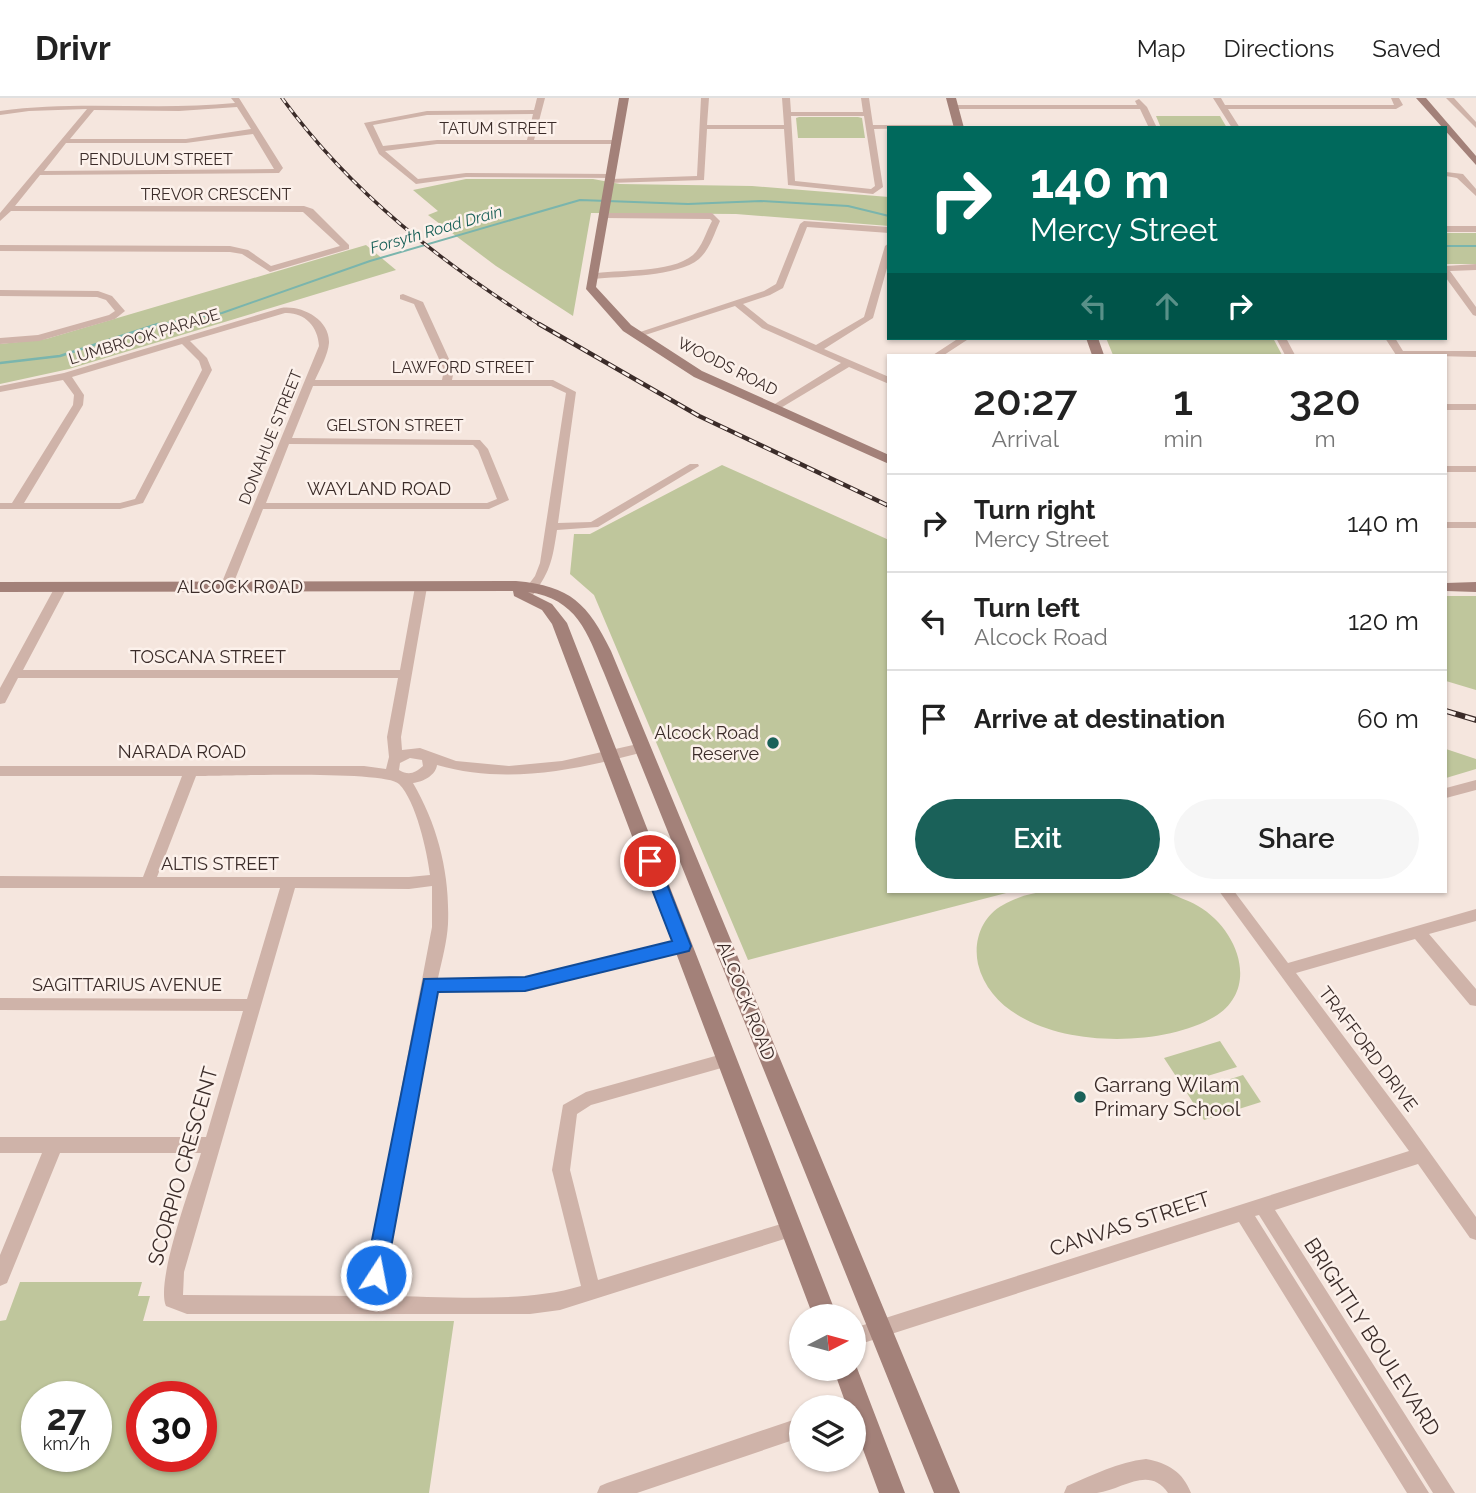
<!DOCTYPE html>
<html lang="en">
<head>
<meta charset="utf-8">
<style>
	:root { --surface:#fff; --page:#f6f6f6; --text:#222; --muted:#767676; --line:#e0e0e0; --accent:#1a6159 }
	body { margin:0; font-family:Raleway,sans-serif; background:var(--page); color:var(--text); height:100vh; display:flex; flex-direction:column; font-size:26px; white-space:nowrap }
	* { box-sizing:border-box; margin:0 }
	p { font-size:23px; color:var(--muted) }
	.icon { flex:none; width:38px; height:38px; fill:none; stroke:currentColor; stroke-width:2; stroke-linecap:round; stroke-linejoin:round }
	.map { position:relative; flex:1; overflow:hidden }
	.drawer { position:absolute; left:887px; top:256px; width:560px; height:539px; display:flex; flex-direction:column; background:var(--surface); border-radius:0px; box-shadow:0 2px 5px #0004 }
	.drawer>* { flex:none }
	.guide { position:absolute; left:887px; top:28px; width:560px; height:214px; border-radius:0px; box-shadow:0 2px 5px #0004; background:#00695c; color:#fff; overflow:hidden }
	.needle { width:46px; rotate:84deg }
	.tools { position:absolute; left:789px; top:1206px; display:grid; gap:14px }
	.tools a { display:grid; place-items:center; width:77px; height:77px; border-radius:50%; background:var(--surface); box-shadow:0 2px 5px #0004; font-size:35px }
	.speed { position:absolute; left:21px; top:1283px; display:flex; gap:14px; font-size:35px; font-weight:700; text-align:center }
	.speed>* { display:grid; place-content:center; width:91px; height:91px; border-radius:50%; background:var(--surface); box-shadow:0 2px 5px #0004; line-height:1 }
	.speed small { font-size:18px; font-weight:400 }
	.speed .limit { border:10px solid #d22; background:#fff; color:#111 }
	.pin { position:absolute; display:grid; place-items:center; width:60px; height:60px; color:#fff; margin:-30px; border:4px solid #fff; border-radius:50%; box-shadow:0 2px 7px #0007 }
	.me { position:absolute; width:77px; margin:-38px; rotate:11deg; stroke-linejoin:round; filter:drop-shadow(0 0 5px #0008) }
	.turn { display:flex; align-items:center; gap:24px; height:147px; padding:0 28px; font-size:32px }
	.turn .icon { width:91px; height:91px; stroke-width:2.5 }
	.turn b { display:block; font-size:49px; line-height:60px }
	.lanes { display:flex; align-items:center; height:66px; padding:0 28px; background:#0003; justify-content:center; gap:35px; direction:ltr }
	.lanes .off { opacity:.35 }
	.eta { display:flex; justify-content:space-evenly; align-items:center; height:119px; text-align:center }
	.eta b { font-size:42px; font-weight:600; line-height:49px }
	.button { display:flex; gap:14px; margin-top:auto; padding:14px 28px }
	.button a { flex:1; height:80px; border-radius:42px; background:var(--accent); color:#fff; font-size:28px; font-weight:600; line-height:80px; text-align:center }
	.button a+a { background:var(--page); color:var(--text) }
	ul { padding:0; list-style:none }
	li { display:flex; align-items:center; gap:21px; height:98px; padding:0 28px; border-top:2px solid var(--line) }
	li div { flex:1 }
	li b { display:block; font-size:26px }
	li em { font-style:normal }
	header { display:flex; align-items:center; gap:42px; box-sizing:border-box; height:98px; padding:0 35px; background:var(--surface); border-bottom:2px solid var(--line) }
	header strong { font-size:33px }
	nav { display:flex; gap:38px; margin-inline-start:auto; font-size:24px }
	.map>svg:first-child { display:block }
</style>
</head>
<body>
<header>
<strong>Drivr</strong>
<nav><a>Map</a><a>Directions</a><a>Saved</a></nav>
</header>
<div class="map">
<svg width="1476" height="1395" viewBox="0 0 1476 1395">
	<rect width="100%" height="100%" fill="#f5e6de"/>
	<path fill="#bfc69c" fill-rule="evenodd" d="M1156,18H1220L1227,30H1161Z
		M858,19L862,20L865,40H798L796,20L799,19Z
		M466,81H593L620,86L752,88L889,99V128L736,116L591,115L573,218L496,168L428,117L438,113L413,92Z
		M1446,135H1476V166H1446Z
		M366,147L396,172L69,271L0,286V246L46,241Z
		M1106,240H1273L1282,257H1113Z
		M722,367L889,442V793H1014L748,862L594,497L570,476L574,436H590Z
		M1446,498H1476V592L1446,583Z
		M1446,651L1476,661V671L1446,680Z
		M1164,793C1175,798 1188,802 1198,808C1238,831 1261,891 1214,919C1151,956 999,951 978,866C973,843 982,818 1003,807C1045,782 1115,793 1164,793Z
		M1220,943L1237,969L1181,986L1164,960Z
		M1243,977L1261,1004L1204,1022L1187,995Z
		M20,1184H142L138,1198H150L143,1223H454L429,1395H0V1223L6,1222ZM37,1298H96V1358H37ZM142,1298H201V1358H142Z"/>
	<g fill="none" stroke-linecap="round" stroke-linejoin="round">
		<path stroke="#7ab5ad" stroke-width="2" d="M1446,148H1476
			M151,228L222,215L370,163L580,102L688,106L761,103L848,108L889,118"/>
		<path stroke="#7ab5ad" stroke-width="2.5" d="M0,265L60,258L158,226"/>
		<path fill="#cfb3a9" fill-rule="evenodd" d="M231,0H239L283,70L279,75L40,77L15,108H304L313,111L349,147V151L270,174L242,156L230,154L0,153V147L230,148L248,152L271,168L340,148L303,114L11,113L0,123V115L87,11L29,13L0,17V13C78,2 156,13 235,5ZM237,9L251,31L186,41H70L94,12L179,13ZM253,36L274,71L44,73L66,45H186Z
			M537,0H545L534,42H617L621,44L617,46H437L385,53L418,81L466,75L612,76H615V80L466,79L416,86L379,56L364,25L427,13L534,12ZM533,16L527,42H437L383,48L373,27L427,17Z
			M701,0H709L707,27H784L782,0H790L791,14H863L861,0H869L873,27H959L963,29L874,31L883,89L873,96L788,87L784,31H707L704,82L608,85V81H611L697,78ZM791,18H864L875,88L871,91L795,83Z
			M1213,0H1221L1225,7H1394L1391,0H1399L1403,7L1396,11H1228L1240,30H1232Z
			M1446,0H1454L1476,24V30Z
			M1139,1L1147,9L1157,30H1149L1140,11H953L949,9L953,7H1137L1135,3Z
			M1446,74L1463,76L1476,91V98L1457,80L1446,78Z
			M605,115H712L720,123C714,136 710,151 699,161C677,179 621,178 593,181L590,180V176C618,171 670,176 693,157C702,149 706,134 712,123L710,121L602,120L601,118Z
			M804,123L889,129V135L807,129L783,190L770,197L743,206L768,226L816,247L864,219L885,148L889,145V163L873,220L824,251L889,279V286L849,269L774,314L770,313V309L841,265L762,230L735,208L639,239L631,237L764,193L776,186L800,126Z
			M1446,128H1476V134H1446Z
			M1476,166V172L1450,173L1476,209V218L1473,217L1446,180V168Z
			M0,192L98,193L112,198L125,213L115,221L39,243L0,246V240L38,237L109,217L115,213L106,202L97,199L0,198Z
			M403,196L423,204L454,272L452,282H553L576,294L558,425L591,424L690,366H698L699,368L598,429L557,432C552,465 550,474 530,501L526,502L520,498L535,478L540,465L566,295L551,288H313L292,340L480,342L488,351L509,402L489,411H263L232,489L226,493L222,492L220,489L319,248C318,228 304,214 285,215L190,243L207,260L212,272L143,405L120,411H0V405H12L73,307L74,297L63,282L0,294V288L64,275L281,210C301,207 330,221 329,245C328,257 320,271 315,282H442L444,272L414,206L400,201V197ZM182,246L199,263L202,272L135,401L120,405H24L83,307L84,297L72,279ZM289,346L473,347L478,352L497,401L487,405H266Z
			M959,240H970L944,257H933Z
			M1276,240H1286L1295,257H1285Z
			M1385,240H1395L1403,253H1476V259L1396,257Z
			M1446,306H1476V312H1446Z
			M1446,368H1476V374H1446Z
			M1446,424H1476V430H1446Z
			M61,485L67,489L23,572H400L415,489L421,485L425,486L427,489L401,639L402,652L420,650L456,663L509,668L562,663L642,645L649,650L647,653C578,672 506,687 437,667C436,677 423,684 413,685C438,728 450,776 448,826C447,844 442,862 438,880H525L682,842L687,844L690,848L687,852L682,854L525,892H436L381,1198C443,1198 522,1206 581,1188L552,1072L563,1007L586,994L726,955L732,957L734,962L732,967L591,1007L577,1016L570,1072L598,1182L791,1123L797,1125L800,1131L797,1137L560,1212L530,1216H187L166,1208C155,1183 192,1085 201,1055H60L7,1185L0,1188V1157L42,1055H0V1039H206L243,913L0,912V900L247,901L280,790H0V778L143,779L182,678H0V668H364L386,671L389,659L387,639L398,580H18L5,605L0,606V590L55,489ZM410,660L422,662L423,668C415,675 409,678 399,672L400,665ZM196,678C225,678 386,672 399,686C416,703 427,753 430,777L409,779H157ZM432,788V829L362,1198L183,1197L184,1174L295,790L409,791Z
			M1476,682V692L1446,700V690Z
			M1219,793H1234L1288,865L1476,811V823L1429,836L1476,891V908L1470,907L1415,841L1296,875L1408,1024L1476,1119V1142L1470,1140L1418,1066L1275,1112L1455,1395H1433L1259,1117L1255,1118L1429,1395H1407L1239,1124L854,1248V1230L1409,1053Z
			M802,1319V1339L637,1395H597L600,1388L607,1385Z
			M1146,1361C1168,1365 1183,1374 1191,1395H1168C1149,1367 1122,1392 1097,1395C1086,1395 1075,1395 1064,1395L1067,1388C1093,1377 1118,1364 1146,1361Z"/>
		<path fill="#a38179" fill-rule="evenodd" d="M619,0H629L596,189L631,227L702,273L889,357V366L694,279L623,233L586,191Z
			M946,0H956L964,30H954Z
			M1416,0H1426L1476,58V67Z
			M1086,240H1098L1104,257H1092Z
			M516,483C571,488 588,506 611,553L960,1395H934L604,575C587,534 577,501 528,494L552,506L567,525L837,1218H813L552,526L542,512L514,498L513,493L0,494V484Z
			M1476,484V494L1446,493V485Z
			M854,1262L857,1270L905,1395H879L854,1327V1309H847L833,1270H854Z"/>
		<g stroke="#3b2c29" stroke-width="3.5">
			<path id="rail-far2" d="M282,0C352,96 442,165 542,228"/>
		</g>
		<g stroke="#3b2c29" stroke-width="4.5">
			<path id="rail-far1" d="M539,226L699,318L889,408"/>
		</g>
		<g stroke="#3b2c29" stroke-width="6">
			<path id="rail" d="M1446,613L1476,622"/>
		</g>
		<use href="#rail-far2" stroke="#fcf1eb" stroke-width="2" stroke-dasharray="6" stroke-linecap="butt"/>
		<use href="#rail-far1" stroke="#fcf1eb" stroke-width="2.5" stroke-dasharray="8" stroke-linecap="butt"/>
		<use href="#rail" stroke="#fcf1eb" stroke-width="3.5" stroke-dasharray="10" stroke-linecap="butt"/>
	</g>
	<path fill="#1a73e8" stroke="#114b97" stroke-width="2" d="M650,757L658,763L691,848L689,853L525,893L438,894L386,1177L383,1184L376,1186L368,1184L365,1177L424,881L525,879L672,843L641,763Z"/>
	<g fill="#1a6159" stroke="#fcf1eb" stroke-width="2.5">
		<circle cx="773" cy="645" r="7"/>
		<circle cx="1080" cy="999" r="7"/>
	</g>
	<g text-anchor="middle" stroke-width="5" stroke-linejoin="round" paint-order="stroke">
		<g font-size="16" fill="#3b2c29" stroke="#fcf1eb">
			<text x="498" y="36">TATUM STREET</text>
			<text x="156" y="67">PENDULUM STREET</text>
			<text x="216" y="102">TREVOR CRESCENT</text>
			<text transform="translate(144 238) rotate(-17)" y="6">LUMBROOK PARADE</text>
			<text transform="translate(728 268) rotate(27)" y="6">WOODS ROAD</text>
			<text x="463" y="275">LAWFORD STREET</text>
			<text x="395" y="333">GELSTON STREET</text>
			<text transform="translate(270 339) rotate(-68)" y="6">DONAHUE STREET</text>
		</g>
		<g font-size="16" font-style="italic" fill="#1a6159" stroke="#fcf1eb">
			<text transform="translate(436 131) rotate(-16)" y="6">Forsyth Road Drain</text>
		</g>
		<g font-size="18" fill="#3b2c29" stroke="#fcf1eb">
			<text x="379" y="397">WAYLAND ROAD</text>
			<text x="240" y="495">ALCOCK ROAD</text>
			<text x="208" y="565">TOSCANA STREET</text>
			<text x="182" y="660">NARADA ROAD</text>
			<text x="220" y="772">ALTIS STREET</text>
			<text x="127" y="893">SAGITTARIUS AVENUE</text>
			<text transform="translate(746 903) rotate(68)" y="6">ALCOCK ROAD</text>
			<text transform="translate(1368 951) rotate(53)" y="6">TRAFFORD DRIVE</text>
		</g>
		<g font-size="18" fill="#3b2c29" stroke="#fcf1eb" text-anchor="end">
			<text x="759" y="641">Alcock Road<tspan x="759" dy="21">Reserve</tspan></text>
		</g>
		<g font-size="21" fill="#3b2c29" stroke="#fcf1eb" text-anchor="start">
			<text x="1094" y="994">Garrang Wilam<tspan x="1094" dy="24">Primary School</tspan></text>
		</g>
		<g font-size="21" fill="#3b2c29" stroke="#fcf1eb">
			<text transform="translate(183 1068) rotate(-74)" y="7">SCORPIO CRESCENT</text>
			<text transform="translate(1130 1126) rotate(-18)" y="7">CANVAS STREET</text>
			<text transform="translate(1372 1239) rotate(57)" y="7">BRIGHTLY BOULEVARD</text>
		</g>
	</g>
</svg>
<div class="tools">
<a><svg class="needle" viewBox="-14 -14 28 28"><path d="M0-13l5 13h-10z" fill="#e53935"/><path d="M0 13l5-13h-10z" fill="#767676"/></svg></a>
<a><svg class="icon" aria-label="layers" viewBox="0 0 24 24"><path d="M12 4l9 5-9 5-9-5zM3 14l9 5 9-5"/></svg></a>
</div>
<div class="speed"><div>27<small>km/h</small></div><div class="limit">30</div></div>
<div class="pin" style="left:650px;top:763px;background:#d93025"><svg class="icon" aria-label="arrive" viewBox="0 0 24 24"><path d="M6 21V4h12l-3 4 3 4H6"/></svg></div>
<svg class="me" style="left:376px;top:1177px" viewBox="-20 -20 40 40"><circle r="17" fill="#1a73e8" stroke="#fff" stroke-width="3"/><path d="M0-11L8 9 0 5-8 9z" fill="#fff"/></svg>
<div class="guide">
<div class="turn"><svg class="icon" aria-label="right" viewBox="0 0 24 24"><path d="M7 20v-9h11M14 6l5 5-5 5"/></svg><div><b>140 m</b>Mercy Street</div></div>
<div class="lanes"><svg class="icon off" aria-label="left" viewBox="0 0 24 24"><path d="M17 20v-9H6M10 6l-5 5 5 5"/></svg><svg class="icon off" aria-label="ahead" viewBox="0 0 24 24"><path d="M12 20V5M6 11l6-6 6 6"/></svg><svg class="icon" aria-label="right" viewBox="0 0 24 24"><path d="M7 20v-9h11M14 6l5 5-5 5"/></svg></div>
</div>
<section class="drawer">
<div class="eta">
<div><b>20:27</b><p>Arrival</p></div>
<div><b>1</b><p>min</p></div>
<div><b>320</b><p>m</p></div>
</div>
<ul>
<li><svg class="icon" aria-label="right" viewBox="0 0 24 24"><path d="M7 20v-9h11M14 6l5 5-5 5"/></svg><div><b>Turn right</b><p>Mercy Street</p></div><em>140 m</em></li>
<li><svg class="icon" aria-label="left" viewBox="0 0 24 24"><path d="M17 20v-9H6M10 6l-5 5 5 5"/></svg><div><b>Turn left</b><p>Alcock Road</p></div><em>120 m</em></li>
<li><svg class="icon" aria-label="arrive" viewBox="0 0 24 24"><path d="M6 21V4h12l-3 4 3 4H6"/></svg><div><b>Arrive at destination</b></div><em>60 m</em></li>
</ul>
<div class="button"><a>Exit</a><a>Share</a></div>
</section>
</div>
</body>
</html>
